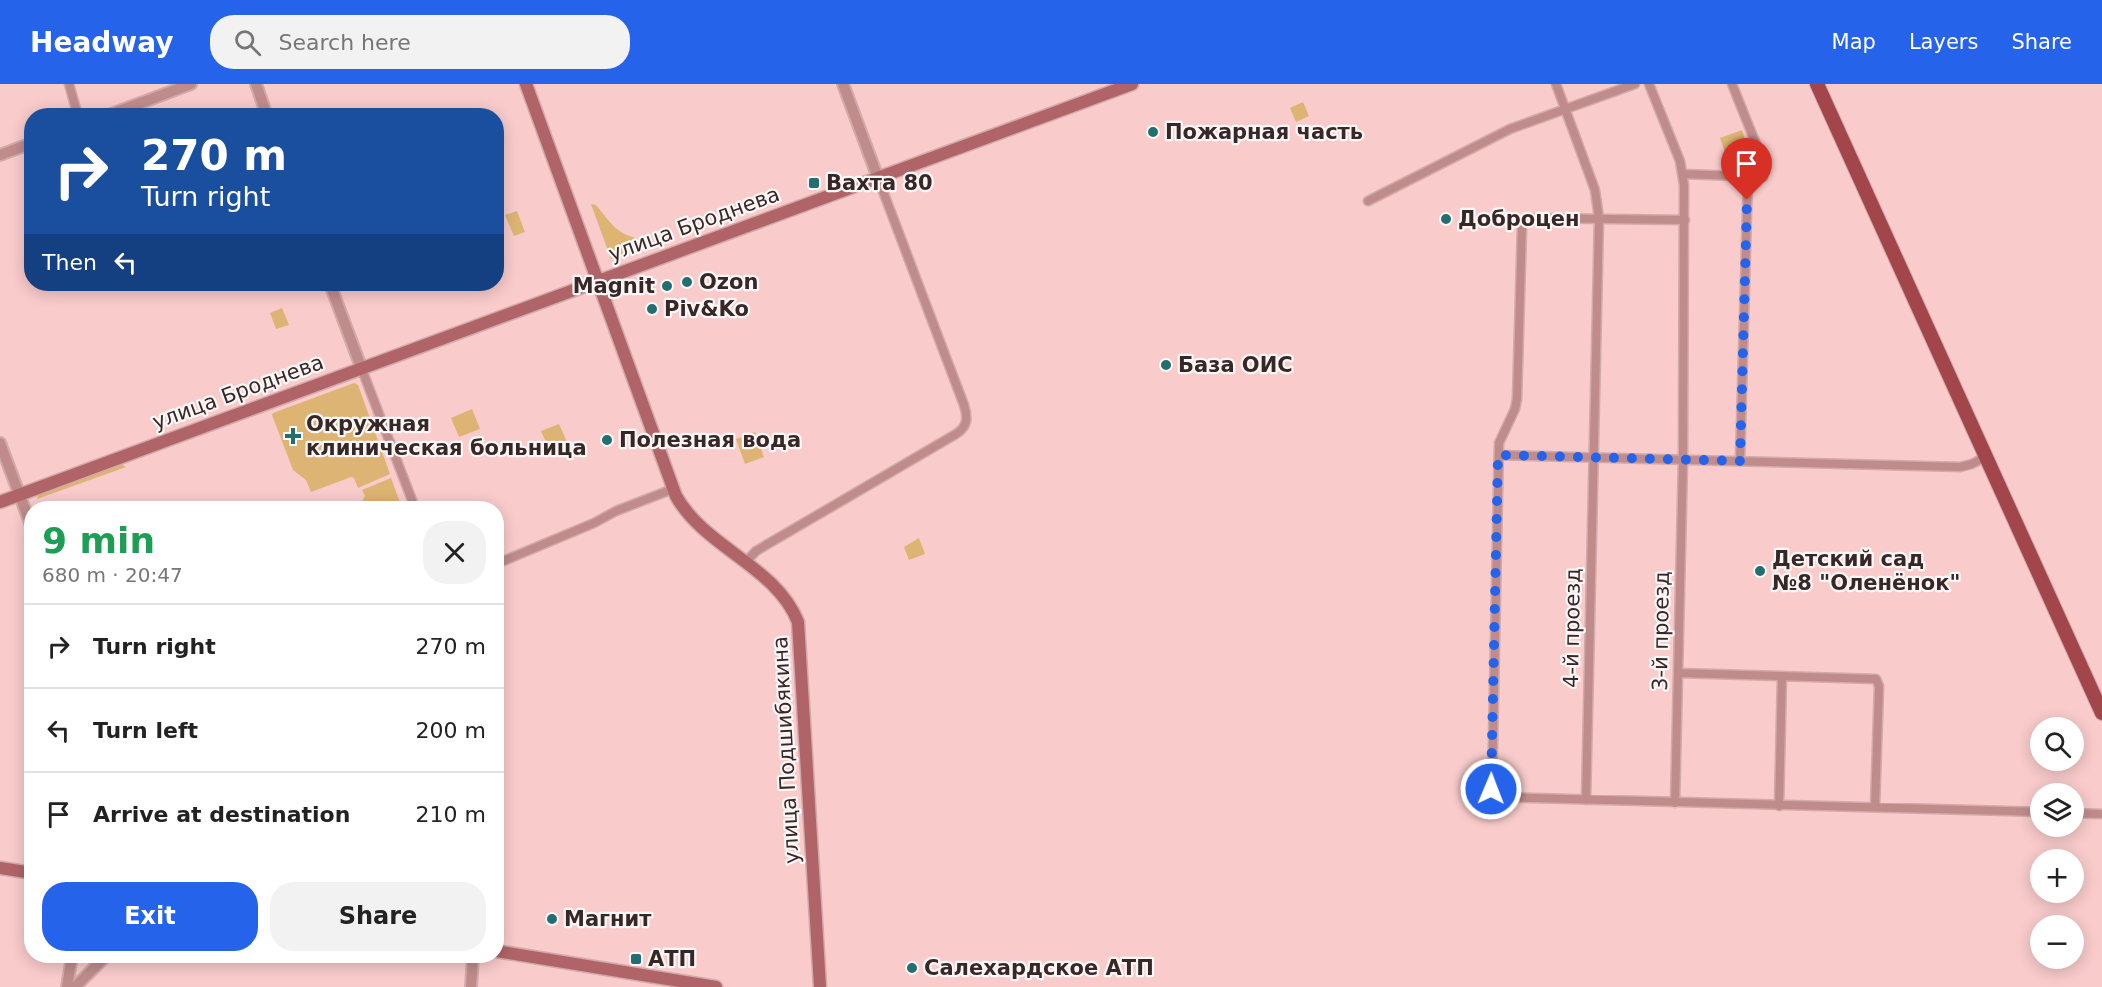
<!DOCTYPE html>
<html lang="en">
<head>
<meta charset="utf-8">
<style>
	:root { --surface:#fff; --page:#f2f2f2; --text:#222; --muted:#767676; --line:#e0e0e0; --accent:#2563eb }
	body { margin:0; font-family:"DejaVu Sans",sans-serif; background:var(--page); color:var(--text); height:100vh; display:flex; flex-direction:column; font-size:22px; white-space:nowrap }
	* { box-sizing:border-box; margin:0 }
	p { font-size:20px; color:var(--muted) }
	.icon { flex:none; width:33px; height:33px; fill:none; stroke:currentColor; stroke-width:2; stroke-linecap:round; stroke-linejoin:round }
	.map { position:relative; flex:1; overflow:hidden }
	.panel { position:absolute; left:24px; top:417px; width:480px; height:462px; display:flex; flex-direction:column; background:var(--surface); border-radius:24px; box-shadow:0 3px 15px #0003 }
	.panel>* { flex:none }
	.banner { position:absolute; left:24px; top:24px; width:480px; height:183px; border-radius:24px; box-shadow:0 3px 15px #0003; background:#1a4fa0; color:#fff; overflow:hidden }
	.tools { position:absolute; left:2030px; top:633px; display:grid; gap:12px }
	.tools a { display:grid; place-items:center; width:54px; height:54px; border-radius:50%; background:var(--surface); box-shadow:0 3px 15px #0003; font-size:30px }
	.pin { position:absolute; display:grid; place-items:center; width:51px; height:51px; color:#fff; margin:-62px -26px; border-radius:50% 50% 50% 0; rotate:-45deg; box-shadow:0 0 6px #0007 }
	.pin .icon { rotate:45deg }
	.me { position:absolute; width:66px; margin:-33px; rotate:1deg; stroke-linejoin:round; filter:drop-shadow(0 0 4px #0008) }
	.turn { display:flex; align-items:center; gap:21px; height:126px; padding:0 18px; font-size:27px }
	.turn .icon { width:78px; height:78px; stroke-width:2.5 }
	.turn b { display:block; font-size:42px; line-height:51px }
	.then { display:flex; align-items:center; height:57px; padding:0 18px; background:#0003; gap:12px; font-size:22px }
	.round { display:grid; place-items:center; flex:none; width:63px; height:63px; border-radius:24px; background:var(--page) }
	.overview { display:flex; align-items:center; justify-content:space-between; height:102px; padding:0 18px }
	h1 { font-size:36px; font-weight:700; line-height:45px; color:#1e9e55 }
	.button { display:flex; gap:12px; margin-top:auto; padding:12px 18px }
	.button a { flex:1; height:69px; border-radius:24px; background:var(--accent); color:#fff; font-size:24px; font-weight:700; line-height:69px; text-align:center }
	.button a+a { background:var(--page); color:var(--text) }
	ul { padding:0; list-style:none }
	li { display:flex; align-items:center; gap:18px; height:84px; padding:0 18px; border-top:2px solid var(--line) }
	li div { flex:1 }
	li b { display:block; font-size:22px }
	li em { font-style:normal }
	header { display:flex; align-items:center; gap:36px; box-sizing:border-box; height:84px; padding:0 30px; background:var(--accent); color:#fff }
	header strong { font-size:28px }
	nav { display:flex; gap:33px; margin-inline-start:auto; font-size:21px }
	.search { width:420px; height:54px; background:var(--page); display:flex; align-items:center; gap:15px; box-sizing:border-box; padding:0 21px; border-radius:24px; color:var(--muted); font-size:22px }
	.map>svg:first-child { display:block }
</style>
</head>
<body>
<header>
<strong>Headway</strong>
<div class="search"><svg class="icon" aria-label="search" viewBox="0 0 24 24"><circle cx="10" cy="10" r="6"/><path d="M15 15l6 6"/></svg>Search here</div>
<nav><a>Map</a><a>Layers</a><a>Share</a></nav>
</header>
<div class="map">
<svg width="2102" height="903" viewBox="0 0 2102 903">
	<rect width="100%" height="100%" fill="#f9cbcb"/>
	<path fill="#ddb473" d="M1303,18L1309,32L1296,38L1290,24Z
		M1742,46L1750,70L1728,77L1720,54Z
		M591,120L596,121C616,145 616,151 650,157L652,161L611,175Z
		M517,127L525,148L514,152L505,131Z
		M282,224L289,241L276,245L270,229Z
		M354,299L358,301L390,390L358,404L354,394L351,393L311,408L306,396L293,386L272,331L273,329Z
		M472,325L480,345L459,353L451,334Z
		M559,340L567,358L549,365L541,347Z
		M755,348L764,373L745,380L736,355Z
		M121,380L126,383L37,415L38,411L41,410Z
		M391,394L402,424H358L365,412L362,406Z
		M919,454L925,470L909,476L904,463Z"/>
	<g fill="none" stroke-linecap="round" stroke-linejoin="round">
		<g stroke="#d2aaaa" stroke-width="11">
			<path id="minor" d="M69,0L78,32
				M1556,0L1595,106L1599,134L1586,716
				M1649,0L1680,77L1684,101L1683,376L1675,719
				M1683,90L1763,93L1758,65L1732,0
				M1368,117L1510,45L1635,0
				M1685,136L1532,134L1524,138L1522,143L1517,315L1515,325L1499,359L1492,708L1500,713L2040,728
				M361,283L415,424
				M1499,371L1960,383L1972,380L1985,373
				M1740,377L1748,92
				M745,479L756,467L956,350C968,342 968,334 964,321L878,94
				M496,480L594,439L616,427L673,405
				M1678,589L1876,595L1879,602L1875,723
				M1779,722L1782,592
				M2073,729L2102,730"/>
		</g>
		<g stroke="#d2aaaa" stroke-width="14">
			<path id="tertiary" d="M256,0L267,32
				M843,0L878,94
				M106,32L191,0
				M0,71L32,59
				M330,200L361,283
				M0,359L32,444
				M67,903L72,872
				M75,903L106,872
				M471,903L473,872"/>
		</g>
		<g stroke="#d2aaaa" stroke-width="15">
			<path id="secondary" d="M526,0L676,412C705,464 776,482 798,538L820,903
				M0,418L1132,0
				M0,784L32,789
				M496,867L716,903"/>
		</g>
		<g stroke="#d2aaaa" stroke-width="16">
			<path id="primary" d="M1817,0L2102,629"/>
		</g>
		<use href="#minor" stroke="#c08b8b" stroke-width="8"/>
		<use href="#tertiary" stroke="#c08b8b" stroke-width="10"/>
		<use href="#secondary" stroke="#b16467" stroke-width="12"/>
		<use href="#primary" stroke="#a3464c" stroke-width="14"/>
	</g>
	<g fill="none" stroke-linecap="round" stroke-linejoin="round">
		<path stroke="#2563eb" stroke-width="10" stroke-dasharray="0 18" d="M1491,705L1498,371L1740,377L1747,116"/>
	</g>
	<g fill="#226e70" stroke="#fcf7f7" stroke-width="2">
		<circle cx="1153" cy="48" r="6"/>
		<rect x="808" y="93" width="12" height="12" rx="3"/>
		<circle cx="1446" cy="135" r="6"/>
		<circle cx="687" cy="198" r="6"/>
		<circle cx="667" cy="202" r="6"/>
		<circle cx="652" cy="225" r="6"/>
		<circle cx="1166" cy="281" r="6"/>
		<path d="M290 343h6v6h6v6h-6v6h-6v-6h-6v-6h6z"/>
		<circle cx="607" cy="356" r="6"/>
		<circle cx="1760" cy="487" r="6"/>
		<circle cx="552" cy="835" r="6"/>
		<rect x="630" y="869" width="12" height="12" rx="3"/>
		<circle cx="912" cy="884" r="6"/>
	</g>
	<g text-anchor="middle" stroke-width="4.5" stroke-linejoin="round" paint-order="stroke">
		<g font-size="21" font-weight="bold" fill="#382727" stroke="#fcf7f7" text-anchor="start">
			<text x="1165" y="55">Пожарная часть</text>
			<text x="826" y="106">Вахта 80</text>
			<text x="1458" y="142">Доброцен</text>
			<text x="699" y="205">Ozon</text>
			<text x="655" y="209" text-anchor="end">Magnit</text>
			<text x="664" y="232">Piv&amp;Ko</text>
			<text x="1178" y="288">База ОИС</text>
			<text x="306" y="347">Окружная<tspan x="306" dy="24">клиническая больница</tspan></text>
			<text x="619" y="363">Полезная вода</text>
			<text x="1772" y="482">Детский сад<tspan x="1772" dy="24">№8 "Оленёнок"</tspan></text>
			<text x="564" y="842">Магнит</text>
			<text x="648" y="882">АТП</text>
			<text x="924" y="891">Салехардское АТП</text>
		</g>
		<g font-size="21" fill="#382727" stroke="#fcf7f7">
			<text transform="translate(694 140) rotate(-20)" y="7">улица Броднева</text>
			<text transform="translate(238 308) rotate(-20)" y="7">улица Броднева</text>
			<text transform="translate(1572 544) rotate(-89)" y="7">4-й проезд</text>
			<text transform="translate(1661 547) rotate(-89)" y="7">3-й проезд</text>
			<text transform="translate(786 666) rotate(-93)" y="7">улица Подшибякина</text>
		</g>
	</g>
</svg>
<div class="tools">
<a><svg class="icon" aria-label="search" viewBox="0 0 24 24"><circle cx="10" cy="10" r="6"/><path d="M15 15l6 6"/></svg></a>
<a><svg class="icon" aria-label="layers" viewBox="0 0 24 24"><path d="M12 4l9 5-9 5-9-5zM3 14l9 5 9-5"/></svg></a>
<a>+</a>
<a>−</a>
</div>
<div class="pin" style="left:1747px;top:116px;background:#d93025"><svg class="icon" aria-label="arrive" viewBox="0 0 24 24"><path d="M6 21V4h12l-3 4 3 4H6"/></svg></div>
<svg class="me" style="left:1491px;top:705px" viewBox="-20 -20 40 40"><circle r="17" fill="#2563eb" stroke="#fff" stroke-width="3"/><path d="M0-11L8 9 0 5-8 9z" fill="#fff"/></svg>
<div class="banner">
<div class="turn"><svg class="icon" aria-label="right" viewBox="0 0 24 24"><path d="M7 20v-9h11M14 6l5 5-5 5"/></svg><div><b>270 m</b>Turn right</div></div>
<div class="then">Then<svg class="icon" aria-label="left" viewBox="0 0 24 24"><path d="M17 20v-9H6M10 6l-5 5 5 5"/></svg></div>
</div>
<section class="panel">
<div class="overview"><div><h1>9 min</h1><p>680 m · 20:47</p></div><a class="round"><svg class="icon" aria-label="close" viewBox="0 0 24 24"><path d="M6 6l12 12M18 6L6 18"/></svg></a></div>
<ul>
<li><svg class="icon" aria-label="right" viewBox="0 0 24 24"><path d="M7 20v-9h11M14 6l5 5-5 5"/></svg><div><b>Turn right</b></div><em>270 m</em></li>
<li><svg class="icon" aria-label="left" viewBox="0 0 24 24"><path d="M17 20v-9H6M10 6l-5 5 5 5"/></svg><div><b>Turn left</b></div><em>200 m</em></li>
<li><svg class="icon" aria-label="arrive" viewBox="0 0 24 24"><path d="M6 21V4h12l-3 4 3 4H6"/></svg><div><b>Arrive at destination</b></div><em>210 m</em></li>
</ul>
<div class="button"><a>Exit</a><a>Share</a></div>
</section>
</div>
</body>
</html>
